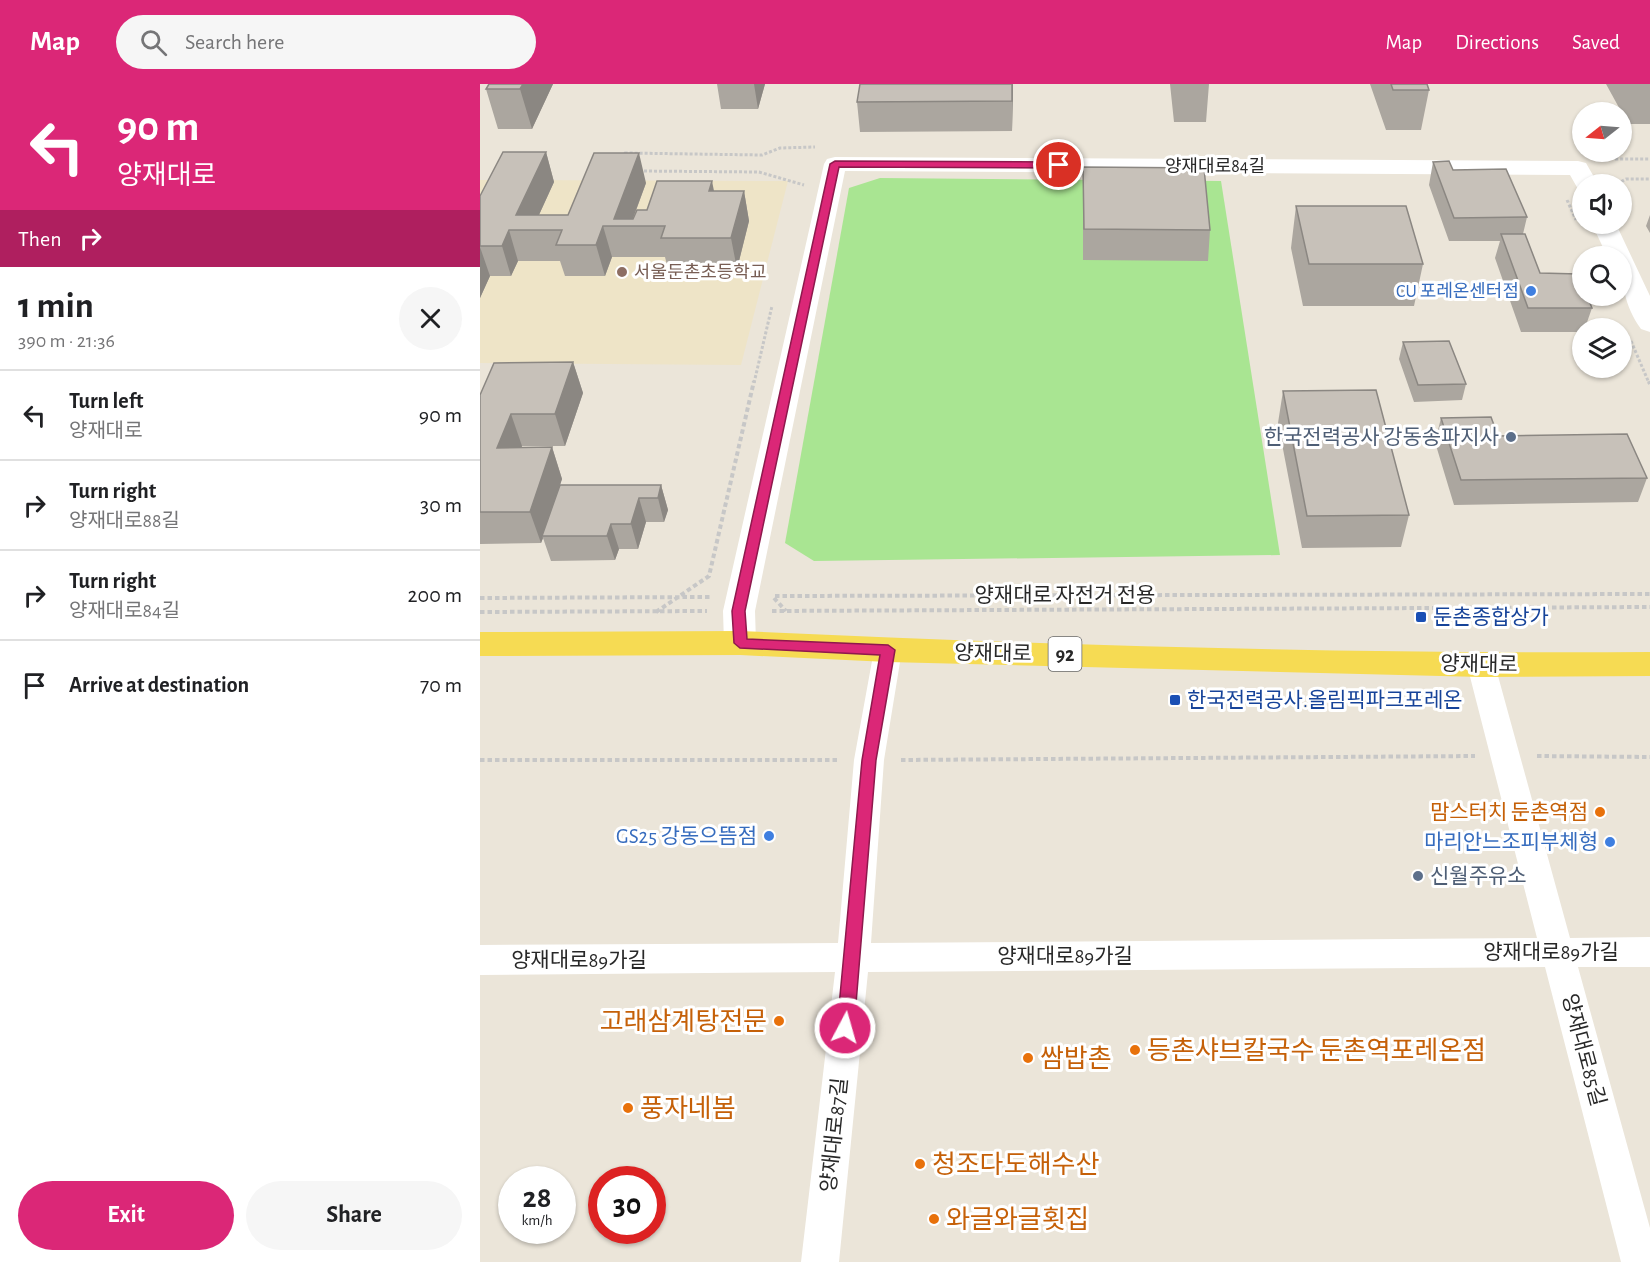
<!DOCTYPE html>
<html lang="en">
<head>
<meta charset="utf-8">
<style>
	:root { --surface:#fff; --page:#f6f6f6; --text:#202124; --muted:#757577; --line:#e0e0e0; --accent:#db2777 }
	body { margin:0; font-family:"Alegreya Sans","Noto Sans KR",sans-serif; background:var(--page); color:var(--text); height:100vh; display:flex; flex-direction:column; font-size:22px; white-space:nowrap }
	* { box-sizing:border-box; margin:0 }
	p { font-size:20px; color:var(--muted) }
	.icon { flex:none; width:33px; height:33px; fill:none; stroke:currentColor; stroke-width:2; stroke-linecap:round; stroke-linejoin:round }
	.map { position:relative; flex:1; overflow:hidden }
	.sheet { display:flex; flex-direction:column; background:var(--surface); width:480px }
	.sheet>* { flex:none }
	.top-card { background:#db2777; color:#fff; overflow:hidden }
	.needle { width:39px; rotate:253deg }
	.fabs { position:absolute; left:1092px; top:18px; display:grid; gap:12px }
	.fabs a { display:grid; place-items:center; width:60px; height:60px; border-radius:50%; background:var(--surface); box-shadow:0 2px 4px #0004; font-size:30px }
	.speed { position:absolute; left:18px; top:1082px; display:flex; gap:12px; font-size:30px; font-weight:700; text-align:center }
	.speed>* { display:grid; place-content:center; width:78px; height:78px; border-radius:50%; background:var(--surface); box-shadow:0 2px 4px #0004; line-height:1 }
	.speed small { font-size:15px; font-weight:400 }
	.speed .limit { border:9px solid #d22; background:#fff; color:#111 }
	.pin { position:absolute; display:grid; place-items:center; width:51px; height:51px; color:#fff; margin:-26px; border:3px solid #fff; border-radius:50%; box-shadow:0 2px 6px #0007 }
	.me { position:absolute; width:66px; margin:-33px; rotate:6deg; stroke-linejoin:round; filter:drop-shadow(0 0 4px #0008) }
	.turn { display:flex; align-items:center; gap:21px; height:126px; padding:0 18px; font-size:27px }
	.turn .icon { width:78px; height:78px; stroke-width:2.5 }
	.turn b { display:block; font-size:42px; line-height:51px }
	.then { display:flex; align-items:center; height:57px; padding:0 18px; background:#0003; gap:12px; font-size:22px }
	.round { display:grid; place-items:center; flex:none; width:63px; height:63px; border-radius:32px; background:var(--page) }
	.overview { display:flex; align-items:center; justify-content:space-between; height:102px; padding:0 18px }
	h1 { font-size:36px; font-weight:600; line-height:45px }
	.action { display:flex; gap:12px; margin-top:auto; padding:12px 18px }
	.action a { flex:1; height:69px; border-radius:36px; background:var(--accent); color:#fff; font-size:24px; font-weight:600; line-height:69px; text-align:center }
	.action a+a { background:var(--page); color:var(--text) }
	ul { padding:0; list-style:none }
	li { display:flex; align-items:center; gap:18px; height:90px; padding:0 18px; border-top:2px solid var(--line) }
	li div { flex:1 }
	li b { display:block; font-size:22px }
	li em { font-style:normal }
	header { display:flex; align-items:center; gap:36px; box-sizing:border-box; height:84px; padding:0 30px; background:var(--accent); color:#fff }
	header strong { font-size:28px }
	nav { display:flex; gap:33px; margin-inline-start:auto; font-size:21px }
	.search { width:420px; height:54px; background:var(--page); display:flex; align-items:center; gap:15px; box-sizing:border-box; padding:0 21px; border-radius:33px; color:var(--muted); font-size:22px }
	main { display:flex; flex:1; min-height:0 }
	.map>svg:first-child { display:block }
</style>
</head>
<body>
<header>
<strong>Map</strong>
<div class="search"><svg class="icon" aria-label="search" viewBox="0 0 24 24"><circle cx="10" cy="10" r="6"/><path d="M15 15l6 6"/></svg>Search here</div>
<nav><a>Map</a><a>Directions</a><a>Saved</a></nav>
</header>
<main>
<section class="sheet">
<div class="top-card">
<div class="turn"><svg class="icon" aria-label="left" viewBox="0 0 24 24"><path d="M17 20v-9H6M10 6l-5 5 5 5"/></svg><div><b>90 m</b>양재대로</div></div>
<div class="then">Then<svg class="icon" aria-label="right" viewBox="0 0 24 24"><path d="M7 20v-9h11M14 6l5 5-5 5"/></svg></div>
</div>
<div class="overview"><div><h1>1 min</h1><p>390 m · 21:36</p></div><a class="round"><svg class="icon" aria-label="close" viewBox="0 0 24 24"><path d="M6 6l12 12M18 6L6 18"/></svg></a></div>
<ul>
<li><svg class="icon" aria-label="left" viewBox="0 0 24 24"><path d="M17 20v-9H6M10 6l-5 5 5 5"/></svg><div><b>Turn left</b><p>양재대로</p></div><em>90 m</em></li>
<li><svg class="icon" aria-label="right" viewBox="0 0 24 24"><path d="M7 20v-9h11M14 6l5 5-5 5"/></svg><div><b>Turn right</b><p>양재대로88길</p></div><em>30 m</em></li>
<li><svg class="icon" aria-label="right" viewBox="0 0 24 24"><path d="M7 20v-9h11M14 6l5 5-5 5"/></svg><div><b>Turn right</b><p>양재대로84길</p></div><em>200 m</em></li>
<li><svg class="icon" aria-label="arrive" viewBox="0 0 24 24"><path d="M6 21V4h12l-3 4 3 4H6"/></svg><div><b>Arrive at destination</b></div><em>70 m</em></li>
</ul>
<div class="action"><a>Exit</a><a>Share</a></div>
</section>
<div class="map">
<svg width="1170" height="1178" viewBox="0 0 1170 1178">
	<rect width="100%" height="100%" fill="#ebe5d9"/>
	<path fill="#eee4c7" d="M0,96L308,97L261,281L0,279Z"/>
	<path fill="#a9e592" d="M400,94L741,97L800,471L334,477L305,459L369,104Z"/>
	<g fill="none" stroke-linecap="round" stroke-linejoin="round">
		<path stroke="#c7c7c7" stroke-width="3" stroke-dasharray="3 2" stroke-linecap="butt" d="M1121,70L1136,75H1170
			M143,74L145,69L282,71L300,64L335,63
			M159,87L279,88L324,101
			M1137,100L1146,95H1170
			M1087,116L1096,136
			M1151,257L1169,299
			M274,299L292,222"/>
		<path stroke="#c7c7c7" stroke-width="4" stroke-dasharray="4.5 3" stroke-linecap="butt" d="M1169,297L1170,300
			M295,512L1170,510
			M0,514L230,513
			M294,514L306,527
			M292,527L1170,523
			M0,528L227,527
			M176,528L229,492L274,297
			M1057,672L1170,673
			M0,676H359
			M421,676L995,672"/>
		<path fill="#fff" fill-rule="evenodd" d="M408,556L418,559L422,566L404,676L391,859L1057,854L987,581L991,574L1001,571L1011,574L1015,581L1090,854L1170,853V883H1098L1170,1144V1178H1141L1065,883L388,888L359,1178H321L355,888L0,891V861L358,859L374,676L394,566L398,559Z"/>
		<path fill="#fff" fill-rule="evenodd" d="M355,73L1098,77L1106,79L1118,100H1102V106L1098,105L1090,91L365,87L275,527L276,559L271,567L260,571L249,567L244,559L243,527L344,80L347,75Z
			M1112,140H1136L1170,212V248L1161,245C1144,221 1142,201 1142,172H1127Z"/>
		<path fill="#f6db53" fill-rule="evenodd" d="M260,547C563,561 867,570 1170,568V592L1001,593L408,578L260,571L0,572V548Z"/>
	</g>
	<path fill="#aba69f" d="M9,0H73L52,45H18L6,5Z
		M237,0H285L278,25H241Z
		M533,0L532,47L380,48L377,18Z
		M690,0H729L726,38H694Z
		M890,0H947L949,6L941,46H906Z
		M1126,0H1170V40H1148Z
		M66,68L74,98L59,131H88L166,99L153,135L167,126L234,107H264L269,137L257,185H188L185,173H132L125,192H85L80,177H38L31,192H10L0,214V112Z
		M953,78L973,86L1047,133L1043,150L1060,189L1112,224L1105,244H1102V248H1041L1015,174L1020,157H969L949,101Z
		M603,83L730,146L728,177L603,176Z
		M816,122L943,180L934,222H823L811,164Z
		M1170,131V149L1166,142Z
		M923,258L986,300L982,316L934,318L919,275Z
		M93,278L103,309L85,362H42L41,364L72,363L82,395L80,401H181L188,426L184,438H166L158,465H139L135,476L71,477L63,454L61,459L0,460V311Z
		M803,307L929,431L921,463L822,464L798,339Z
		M961,334L1018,352L1167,394L1158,418L974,421L955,358Z"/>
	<path fill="#8b8782" d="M43,0H73L52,45L40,5Z
		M274,0H285L278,25Z
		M532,0H533L532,47Z
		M66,68L74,98L52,146L36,131Z
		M159,69L166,99L150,142L134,135Z
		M232,97L238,127L229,107Z
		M264,107L269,137L257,185L251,154Z
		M123,142L132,173L125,192L116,161Z
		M29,146L38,177L31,192L22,162Z
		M0,163L10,192L0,214Z
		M93,278L103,309L85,362L75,330Z
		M31,330L42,362L29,396L17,364Z
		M72,363L82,395L63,452H62L63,454L61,459L50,428Z
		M181,401L188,426L184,438L178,414Z
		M159,414L166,438L158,465L151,440Z
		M131,440L139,465L135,476L127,452Z"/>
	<path fill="#c7c1b9" stroke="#8b8782" stroke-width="1.5" d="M9,0H43L40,5H6Z
		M380,0H532V17L377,18Z
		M911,0H947L949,6H913Z
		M23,68H66L36,131H88L114,69H159L134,135H153L157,126H167L177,97H232L229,107H264L251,154H181L185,142H123L116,161H76L82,146H29L22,162H0V112Z
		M969,77L973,86L1026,85L1047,133L974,134L953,78Z
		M603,83L724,84L730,146L604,145Z
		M816,122H926L943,180H829Z
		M1021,150H1045L1060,189L1098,190L1102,202V212H1107L1112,224H1048Z
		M969,257L986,300L938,301L923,258Z
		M93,278L75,330H31L17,364L72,363L50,428H0V311L14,279Z
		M896,306L929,431L827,432L803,307Z
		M1011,333L1018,352L1147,350L1167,394L981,396L961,334Z
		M80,401H181L178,414H159L151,440H131L127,452H62Z"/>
	<path fill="#db2777" stroke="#8e194d" stroke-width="1.5" d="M355,77L579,78L584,81L579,84L359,83L265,527L267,555L408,561L415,566L396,676L374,944L371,949L365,951L360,949L357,944L382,676L400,571L260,564L254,559L252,527L350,80Z"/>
	<circle fill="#8d6e63" stroke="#fff" stroke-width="2" cx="142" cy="188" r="6"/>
	<g fill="#3f7fe0" stroke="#fff" stroke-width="2">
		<circle cx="1051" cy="207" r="6"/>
		<circle cx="289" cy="752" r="6"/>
		<circle cx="1130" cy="758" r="6"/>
	</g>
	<g fill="#5c6f8a" stroke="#fff" stroke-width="2">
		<circle cx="1031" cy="353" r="6"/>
		<circle cx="938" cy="792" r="6"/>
	</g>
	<g fill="#1a4fb4" stroke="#fff" stroke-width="2">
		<rect x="935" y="527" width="12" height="12" rx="3"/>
		<rect x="689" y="610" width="12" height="12" rx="3"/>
	</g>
	<g fill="#e8710a" stroke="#fff" stroke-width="2">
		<circle cx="1120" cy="728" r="6"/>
		<circle cx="299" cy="937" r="6"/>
		<circle cx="655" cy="966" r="6"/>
		<circle cx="548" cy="974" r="6"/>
		<circle cx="148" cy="1024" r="6"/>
		<circle cx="440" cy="1080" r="6"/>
		<circle cx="454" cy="1135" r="6"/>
	</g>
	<g text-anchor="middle" stroke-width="6" stroke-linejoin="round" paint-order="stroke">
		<g font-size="18" fill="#282828" stroke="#fff">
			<text x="735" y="88">양재대로84길</text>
		</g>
		<g font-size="18" fill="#785e54" stroke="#fff" text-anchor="start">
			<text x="154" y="194">서울둔촌초등학교</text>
		</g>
		<g font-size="18" fill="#366cbe" stroke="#fff" text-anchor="end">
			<text x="1039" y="213">CU 포레온센터점</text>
		</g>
		<rect fill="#fff" stroke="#686868" stroke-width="1.5" x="568.5" y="553" width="33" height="34" rx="4.5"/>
		<g font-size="20" font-weight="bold" fill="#282828">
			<text x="585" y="577">92</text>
		</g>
		<g font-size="21" fill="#4e5e75" stroke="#fff" text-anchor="end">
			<text x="1019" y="360">한국전력공사 강동송파지사</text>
			<text x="950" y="799" text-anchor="start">신월주유소</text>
		</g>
		<g font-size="21" fill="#282828" stroke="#fff">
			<text x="585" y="518">양재대로 자전거 전용</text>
			<text transform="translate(513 569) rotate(1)" y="7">양재대로</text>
			<text transform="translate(999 580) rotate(1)" y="7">양재대로</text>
			<text x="1071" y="875">양재대로89가길</text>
			<text x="585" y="879">양재대로89가길</text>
			<text x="99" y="883">양재대로89가길</text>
			<text transform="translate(1104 966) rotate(75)" y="7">양재대로85길</text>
			<text transform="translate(354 1051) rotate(-84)" y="7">양재대로87길</text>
		</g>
		<g font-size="21" fill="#164399" stroke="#fff" text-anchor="start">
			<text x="953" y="540">둔촌종합상가</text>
			<text x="707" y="623">한국전력공사.올림픽파크포레온</text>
		</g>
		<g font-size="21" fill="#c56008" stroke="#fff" text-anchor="end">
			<text x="1108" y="735">맘스터치 둔촌역점</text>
		</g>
		<g font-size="21" fill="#366cbe" stroke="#fff" text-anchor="end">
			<text x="277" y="759">GS25 강동으뜸점</text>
			<text x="1118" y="765">마리안느조피부체형</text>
		</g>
		<g font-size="26" fill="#c56008" stroke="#fff" text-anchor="start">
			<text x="287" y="946" text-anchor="end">고래삼계탕전문</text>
			<text x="667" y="975">등촌샤브칼국수 둔촌역포레온점</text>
			<text x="560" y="983">쌈밥촌</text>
			<text x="160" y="1033">풍자네봄</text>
			<text x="452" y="1089">청조다도해수산</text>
			<text x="466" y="1144">와글와글횟집</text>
		</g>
	</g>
</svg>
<div class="fabs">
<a><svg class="needle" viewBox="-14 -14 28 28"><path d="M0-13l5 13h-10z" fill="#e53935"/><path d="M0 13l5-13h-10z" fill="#757577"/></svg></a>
<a><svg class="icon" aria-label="sound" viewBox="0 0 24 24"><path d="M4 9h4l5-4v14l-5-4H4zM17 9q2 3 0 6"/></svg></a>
<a><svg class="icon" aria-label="search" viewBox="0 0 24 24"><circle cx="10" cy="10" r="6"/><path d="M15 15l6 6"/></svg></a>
<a><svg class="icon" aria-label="layers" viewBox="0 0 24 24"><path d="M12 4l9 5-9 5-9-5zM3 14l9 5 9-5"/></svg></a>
</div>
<div class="speed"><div>28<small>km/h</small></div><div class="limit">30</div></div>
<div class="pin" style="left:579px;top:81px;background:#d93025"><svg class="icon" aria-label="arrive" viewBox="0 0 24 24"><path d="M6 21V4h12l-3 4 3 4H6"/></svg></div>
<svg class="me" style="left:365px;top:944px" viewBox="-20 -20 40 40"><circle r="17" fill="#db2777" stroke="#fff" stroke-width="3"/><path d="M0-11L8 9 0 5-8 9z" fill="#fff"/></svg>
</div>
</main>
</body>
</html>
